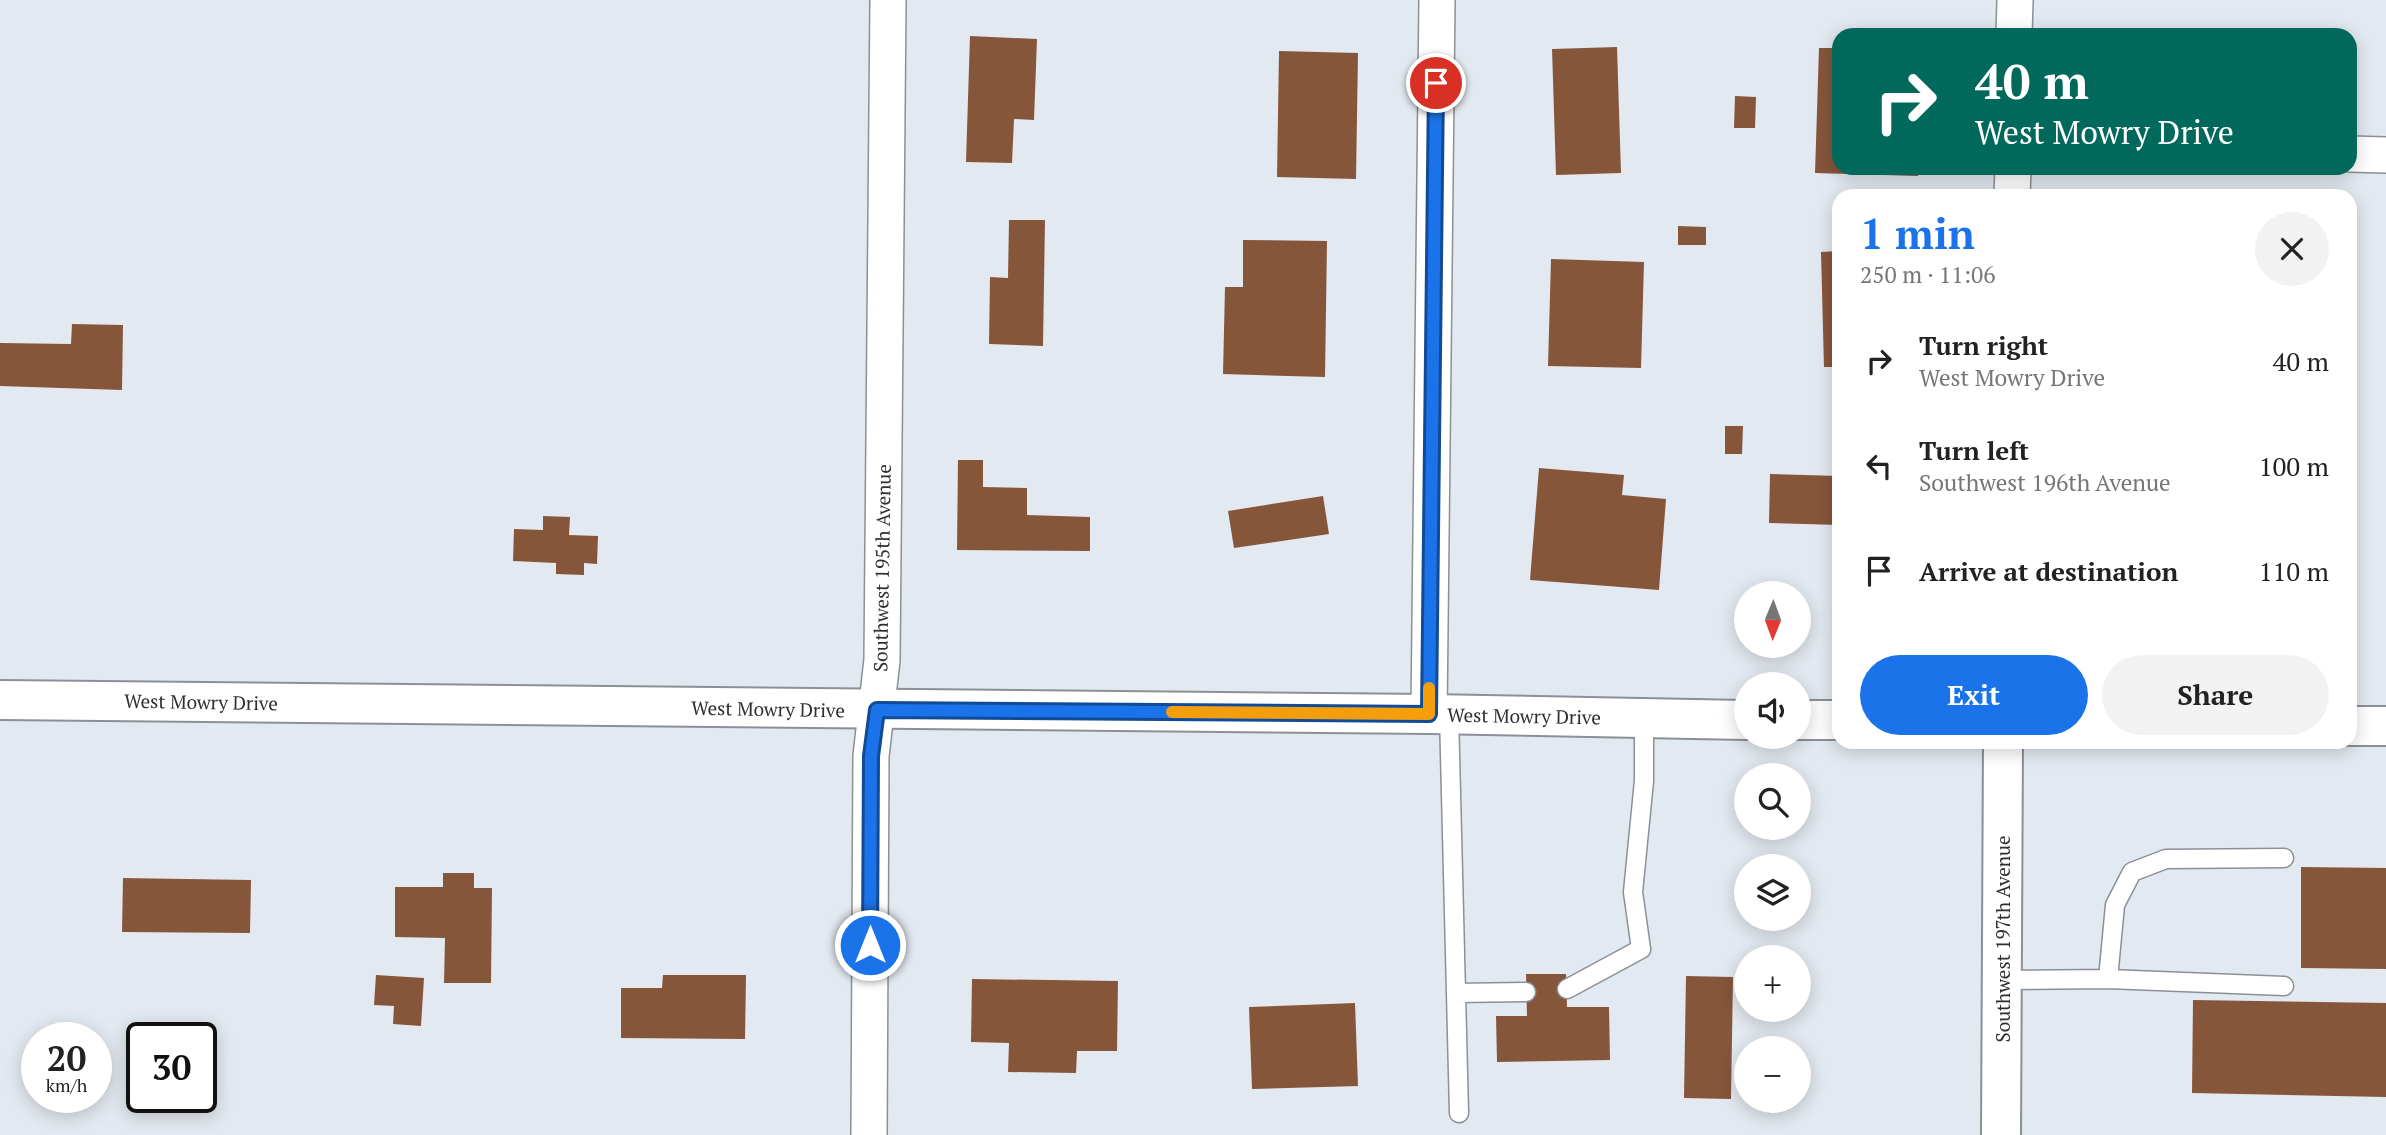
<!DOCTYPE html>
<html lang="en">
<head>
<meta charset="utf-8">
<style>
	:root { --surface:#fff; --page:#f2f2f2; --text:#222; --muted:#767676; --accent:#1a73e8 }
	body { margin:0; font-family:"PT Serif",serif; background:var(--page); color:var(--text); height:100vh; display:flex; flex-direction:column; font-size:26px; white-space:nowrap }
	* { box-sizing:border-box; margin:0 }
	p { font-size:23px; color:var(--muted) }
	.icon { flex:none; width:38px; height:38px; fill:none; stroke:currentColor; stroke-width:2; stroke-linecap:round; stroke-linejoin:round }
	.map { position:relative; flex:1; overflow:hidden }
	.panel { position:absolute; left:1832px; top:189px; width:525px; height:560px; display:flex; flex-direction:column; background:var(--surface); border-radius:21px; box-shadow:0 4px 18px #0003 }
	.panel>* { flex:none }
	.banner { position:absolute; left:1832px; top:28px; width:525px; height:147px; border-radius:21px; box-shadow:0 4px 18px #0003; background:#00695c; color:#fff; overflow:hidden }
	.needle { width:46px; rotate:181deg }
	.buttons { position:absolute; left:1734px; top:581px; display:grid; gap:14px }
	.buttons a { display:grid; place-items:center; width:77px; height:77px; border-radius:50%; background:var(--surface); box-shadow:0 4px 18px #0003; font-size:35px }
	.speed { position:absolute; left:21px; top:1022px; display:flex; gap:14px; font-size:35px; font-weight:700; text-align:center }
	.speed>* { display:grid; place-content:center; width:91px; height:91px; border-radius:50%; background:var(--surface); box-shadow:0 4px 18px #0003; line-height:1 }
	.speed small { font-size:18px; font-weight:400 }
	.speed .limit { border:4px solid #111; border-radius:10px; background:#fff; color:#111 }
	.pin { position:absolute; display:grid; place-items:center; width:60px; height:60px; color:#fff; margin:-30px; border:4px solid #fff; border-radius:50%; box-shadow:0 2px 7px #0007 }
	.me { position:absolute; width:77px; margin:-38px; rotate:0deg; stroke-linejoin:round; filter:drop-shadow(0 0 5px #0008) }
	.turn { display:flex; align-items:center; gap:24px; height:147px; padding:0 28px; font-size:32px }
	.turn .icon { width:91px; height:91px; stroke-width:2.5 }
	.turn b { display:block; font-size:49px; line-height:60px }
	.round { display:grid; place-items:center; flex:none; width:74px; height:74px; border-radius:37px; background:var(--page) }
	.overview { display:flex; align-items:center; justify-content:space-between; height:119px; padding:0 28px }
	h1 { font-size:42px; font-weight:600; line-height:52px; color:var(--accent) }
	.cta { display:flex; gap:14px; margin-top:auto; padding:14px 28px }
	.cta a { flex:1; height:80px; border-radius:42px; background:var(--accent); color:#fff; font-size:28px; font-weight:600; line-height:80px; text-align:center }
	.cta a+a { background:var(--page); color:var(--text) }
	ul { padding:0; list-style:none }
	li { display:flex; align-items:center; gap:21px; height:105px; padding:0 28px }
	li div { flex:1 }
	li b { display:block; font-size:26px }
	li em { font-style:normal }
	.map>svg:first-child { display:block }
</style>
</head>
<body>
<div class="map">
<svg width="2386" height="1135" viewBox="0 0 2386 1135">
	<rect width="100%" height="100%" fill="#e3e9f0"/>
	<path fill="#86563b" d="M970,36L1037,39L1034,120L1014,119L1012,163L966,162Z
		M1617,47L1621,173L1556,175L1552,49Z
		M1819,48H1839V168H1918V176L1815,173Z
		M1279,51L1358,53L1356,179L1277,177Z
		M1735,96L1756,97L1755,128H1734Z
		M1009,220H1045L1043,346L989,344L990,277L1008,278Z
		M1678,226L1706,227V245H1678Z
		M1243,240L1327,241L1325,377L1223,374L1225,287H1243Z
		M1839,251V367H1824L1821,252Z
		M1551,259L1644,262L1641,368L1548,366Z
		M72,324L123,325L122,390L0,386V343L71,344Z
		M1725,426H1743L1742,454H1725Z
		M958,460H983V487L1027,488V515L1090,517V551L957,550Z
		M1539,468L1624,475L1622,495L1666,499L1659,590L1530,580Z
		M1770,474L1839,476V525L1769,523Z
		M1323,496L1329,534L1234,548L1228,511Z
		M543,516L570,517L569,535L598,536L597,564L584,563V575L556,574V563L513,561L514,529L543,530Z
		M2301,867L2386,868V969L2301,968Z
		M443,873H474V888H492L491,983H444L445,938L395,937V887H443Z
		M123,878L251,880L250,933L122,932Z
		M1526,974H1566L1567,1007H1609L1610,1060L1497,1062L1496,1016H1527Z
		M376,975L424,978L421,1026L393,1024L394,1006L374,1005Z
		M663,975H746L745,1039L621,1038V988H662Z
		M1686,976L1733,977L1731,1099L1684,1098Z
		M972,979L1118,981L1117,1051H1077L1076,1073L1008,1072L1009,1043L971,1042Z
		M2193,1000L2386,1003V1097L2192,1093Z
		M1355,1003L1358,1086L1252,1089L1249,1007Z
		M201,1053H216L215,1090H201Z"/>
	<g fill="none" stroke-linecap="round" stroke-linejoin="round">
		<g stroke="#8b9097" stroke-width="21">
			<path id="service" d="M1449,714L1459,1113
				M2108,979L2284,986
				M2003,980L2108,979L2115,905L2132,872L2166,859L2284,858
				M1567,989L1641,949L1633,892L1644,781V719
				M1456,993L1526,992"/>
		</g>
		<g stroke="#8b9097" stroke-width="38">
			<path id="minor" d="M2014,35L2015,0
				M2350,154L2386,155
				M2012,196L2013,168
				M1429,714L1437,0
				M869,1135L871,756L882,660L888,0"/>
		</g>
		<g stroke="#8b9097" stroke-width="42">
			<path id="tertiary" d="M0,700L1429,714L1746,720
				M1799,720H1839
				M2350,726H2386
				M2001,1135L2003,742"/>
		</g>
		<use href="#service" stroke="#fff" stroke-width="18"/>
		<use href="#minor" stroke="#fff" stroke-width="35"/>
		<use href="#tertiary" stroke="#fff" stroke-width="38"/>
	</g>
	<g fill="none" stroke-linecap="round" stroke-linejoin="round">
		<g stroke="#114b97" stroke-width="18">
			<path id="route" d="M870,945L871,756L877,710L1429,714L1436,83"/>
		</g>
		<use href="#route" stroke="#1a73e8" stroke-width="12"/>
		<path stroke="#f59e0b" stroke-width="12" d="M1172,712L1429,714V688"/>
	</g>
	<g text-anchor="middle" stroke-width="7" stroke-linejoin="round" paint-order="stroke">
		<g font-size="19" fill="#2d2f32" stroke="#fff">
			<text transform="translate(882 568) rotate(-89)" y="7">Southwest 195th Avenue</text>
			<text transform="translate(201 702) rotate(1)" y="7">West Mowry Drive</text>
			<text transform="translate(768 709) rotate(1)" y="7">West Mowry Drive</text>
			<text transform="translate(1524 716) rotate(1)" y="7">West Mowry Drive</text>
			<text transform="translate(2003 939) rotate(-90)" y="7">Southwest 197th Avenue</text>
		</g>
	</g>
</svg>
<div class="buttons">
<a><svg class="needle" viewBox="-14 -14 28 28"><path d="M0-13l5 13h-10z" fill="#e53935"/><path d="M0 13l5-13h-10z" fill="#767676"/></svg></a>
<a><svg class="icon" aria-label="sound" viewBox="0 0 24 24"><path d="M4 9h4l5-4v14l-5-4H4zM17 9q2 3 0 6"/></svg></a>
<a><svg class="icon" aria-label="search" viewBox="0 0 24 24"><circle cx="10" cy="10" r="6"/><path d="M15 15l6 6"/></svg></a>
<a><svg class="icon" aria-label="layers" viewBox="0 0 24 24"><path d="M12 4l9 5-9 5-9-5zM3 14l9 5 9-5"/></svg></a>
<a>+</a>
<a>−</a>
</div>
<div class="speed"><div>20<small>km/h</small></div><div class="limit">30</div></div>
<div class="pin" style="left:1436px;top:83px;background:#d93025"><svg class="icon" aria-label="arrive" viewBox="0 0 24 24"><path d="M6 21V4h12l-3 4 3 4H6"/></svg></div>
<svg class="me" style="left:870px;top:945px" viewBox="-20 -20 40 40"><circle r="17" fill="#1a73e8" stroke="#fff" stroke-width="3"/><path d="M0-11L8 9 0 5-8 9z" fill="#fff"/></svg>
<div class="banner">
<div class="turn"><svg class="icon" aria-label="right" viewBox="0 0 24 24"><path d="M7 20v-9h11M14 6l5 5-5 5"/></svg><div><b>40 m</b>West Mowry Drive</div></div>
</div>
<section class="panel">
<div class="overview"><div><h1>1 min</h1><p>250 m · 11:06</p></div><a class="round"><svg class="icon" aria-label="close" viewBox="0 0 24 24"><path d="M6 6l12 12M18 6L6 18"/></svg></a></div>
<ul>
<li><svg class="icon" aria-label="right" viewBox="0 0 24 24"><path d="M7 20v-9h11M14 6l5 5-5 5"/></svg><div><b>Turn right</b><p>West Mowry Drive</p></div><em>40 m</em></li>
<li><svg class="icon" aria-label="left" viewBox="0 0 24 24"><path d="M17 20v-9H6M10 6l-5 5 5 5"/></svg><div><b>Turn left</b><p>Southwest 196th Avenue</p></div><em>100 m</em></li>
<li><svg class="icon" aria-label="arrive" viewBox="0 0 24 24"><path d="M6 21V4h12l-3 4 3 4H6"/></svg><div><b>Arrive at destination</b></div><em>110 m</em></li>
</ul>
<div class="cta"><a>Exit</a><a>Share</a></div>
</section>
</div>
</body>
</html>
